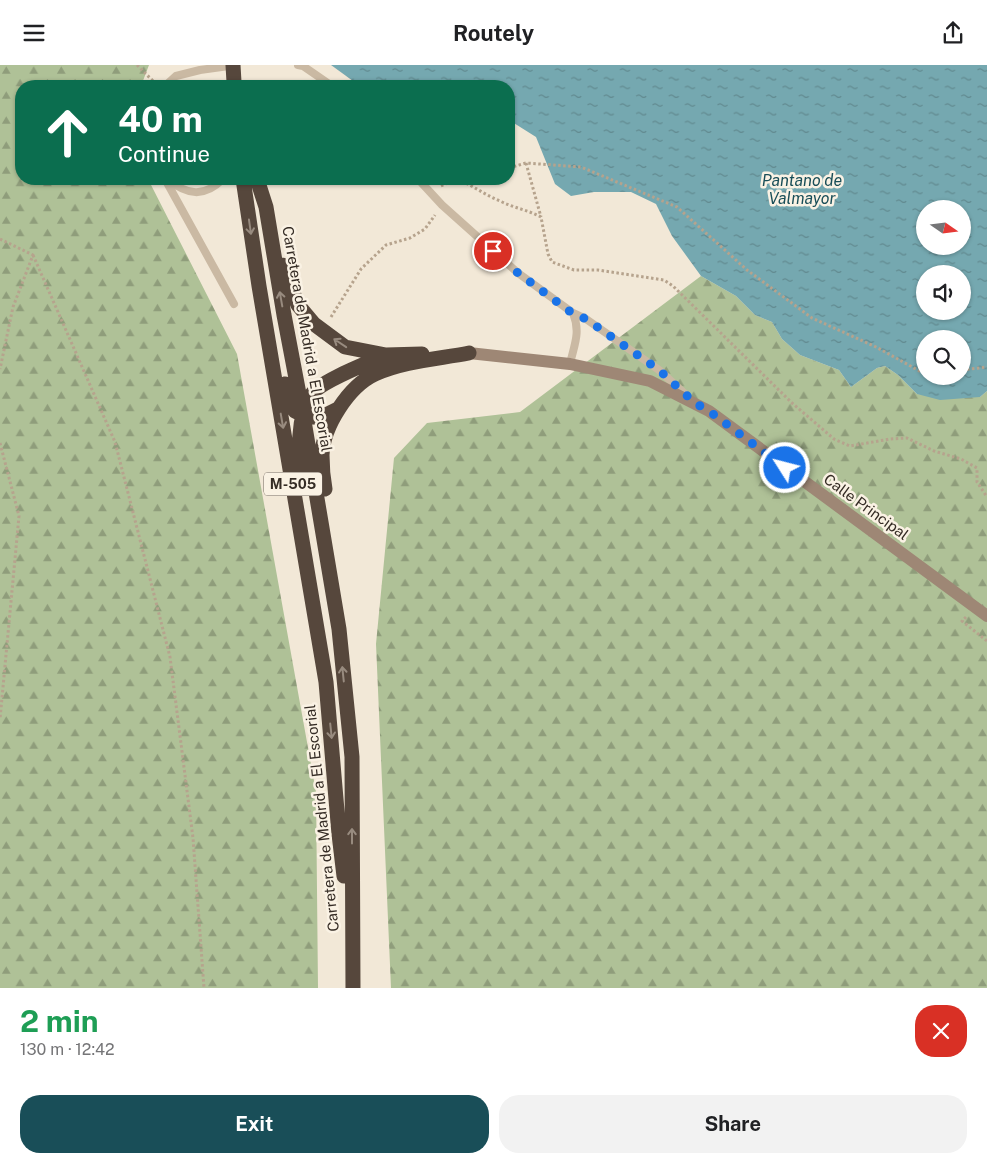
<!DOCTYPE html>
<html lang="en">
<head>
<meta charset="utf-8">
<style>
	:root { --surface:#fff; --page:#f2f2f2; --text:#202124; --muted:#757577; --accent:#194e58 }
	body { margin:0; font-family:"Public Sans",sans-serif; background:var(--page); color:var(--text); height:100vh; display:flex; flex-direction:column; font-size:19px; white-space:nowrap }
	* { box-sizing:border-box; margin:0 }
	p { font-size:16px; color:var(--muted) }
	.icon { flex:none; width:28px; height:28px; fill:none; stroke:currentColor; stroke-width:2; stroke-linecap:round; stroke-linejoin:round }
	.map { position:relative; height:923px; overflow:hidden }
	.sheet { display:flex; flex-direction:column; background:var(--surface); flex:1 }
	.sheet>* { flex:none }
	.hud { position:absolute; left:15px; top:15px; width:500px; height:105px; border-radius:20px; box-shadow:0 1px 4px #0004; background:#0b6e4f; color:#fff; overflow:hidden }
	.needle { width:32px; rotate:104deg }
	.buttons { position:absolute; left:916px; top:135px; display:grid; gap:10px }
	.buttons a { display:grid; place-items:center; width:55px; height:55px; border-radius:50%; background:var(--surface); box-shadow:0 1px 4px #0004; font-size:25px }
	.pin { position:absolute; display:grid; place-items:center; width:42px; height:42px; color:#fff; margin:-21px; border:2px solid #fff; border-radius:50%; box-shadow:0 1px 5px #0007 }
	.me { position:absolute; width:55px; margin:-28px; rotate:306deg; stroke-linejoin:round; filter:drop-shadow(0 0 4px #0008) }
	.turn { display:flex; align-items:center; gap:18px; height:105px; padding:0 20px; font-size:22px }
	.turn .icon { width:65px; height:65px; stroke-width:2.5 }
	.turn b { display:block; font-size:35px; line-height:42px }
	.round { display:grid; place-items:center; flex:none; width:52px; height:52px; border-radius:20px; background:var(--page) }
	.overview { display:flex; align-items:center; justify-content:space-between; height:85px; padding:0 20px }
	h1 { font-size:30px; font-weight:700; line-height:38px; color:#1e9e55 }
	.cta { display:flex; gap:10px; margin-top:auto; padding:10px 20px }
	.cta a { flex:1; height:58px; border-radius:20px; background:var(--accent); color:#fff; font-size:20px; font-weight:700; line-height:58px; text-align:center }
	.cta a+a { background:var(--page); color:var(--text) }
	header { display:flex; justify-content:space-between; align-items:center; height:65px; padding:0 20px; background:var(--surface); font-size:22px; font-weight:700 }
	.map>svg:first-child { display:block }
</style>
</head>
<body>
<header><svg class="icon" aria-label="menu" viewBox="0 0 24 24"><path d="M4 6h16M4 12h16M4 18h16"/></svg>Routely<svg class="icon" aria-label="share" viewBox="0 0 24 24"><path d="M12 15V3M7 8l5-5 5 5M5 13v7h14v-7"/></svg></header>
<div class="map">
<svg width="987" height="923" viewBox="0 0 987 923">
	<defs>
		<pattern id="forest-firs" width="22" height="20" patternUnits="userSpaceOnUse" patternTransform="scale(1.25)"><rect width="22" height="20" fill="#afc197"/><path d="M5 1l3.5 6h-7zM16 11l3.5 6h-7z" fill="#8f9d7b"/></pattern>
		<pattern id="water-ripples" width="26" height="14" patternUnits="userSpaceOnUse" patternTransform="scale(1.25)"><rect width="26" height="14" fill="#75a8b0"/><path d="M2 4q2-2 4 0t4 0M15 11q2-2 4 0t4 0" fill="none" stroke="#61898f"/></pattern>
	</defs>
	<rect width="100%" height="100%" fill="#f2e8d7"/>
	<path fill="url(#forest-firs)" d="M0,0H149L141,21H21V114H148L237,289L316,727L318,923H0Z
		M701,211L736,231L755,250L772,257L782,274L800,290L839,305L851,322L877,303L885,301L898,310L917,329L980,332L987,326V923H391L376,579L394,393L427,358L520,347Z"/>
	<path fill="url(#water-ripples)" fill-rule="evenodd" d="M331,0H987V326L980,332L940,335L917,329L898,310L885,301L877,303L851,322L839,305L800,290L782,274L772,257L755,250L736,231L701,211L672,171L656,139L631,127H594L571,131L555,119L536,72L509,55V21H358L353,16ZM925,144H962V181H925ZM925,209H962V246H925ZM925,274H962V311H925Z"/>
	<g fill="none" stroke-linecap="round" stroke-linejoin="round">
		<path stroke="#b6a38d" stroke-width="3" stroke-dasharray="2.5 2.5" stroke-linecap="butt" d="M137,0L154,17
			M526,98L541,152
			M509,103L526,98L581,102L677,142L747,205L812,253L876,282L925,309
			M457,114C472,120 485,130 500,136C514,143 528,145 541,152L548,189L552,197L574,205H598L664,215L673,221L792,338L834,374L850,381L890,374L907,373L934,386L961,394L977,403V417L987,432
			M468,118L479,114
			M441,121L456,114
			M0,174L33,190L13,242L0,304
			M33,190L115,377L170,592L193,773L204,923
			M331,252L361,204L386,180L410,173L425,164L435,150
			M962,305L987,302
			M0,378L19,451L0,654
			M966,552L962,556L987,576"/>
		<path stroke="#cab9a3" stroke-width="8" d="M298,0L303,1L332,21
			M165,21L176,11L200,5L236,0
			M165,114L234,239
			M167,114C187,130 204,133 223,114
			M418,114L442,140L518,208L573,248L586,254L659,305L686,330
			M570,299C574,280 581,268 573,248"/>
		<path stroke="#9e8775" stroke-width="12" d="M469,288L570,299L650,316L709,346L987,551"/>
		<path stroke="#56473c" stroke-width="15" d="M243,114L259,221L326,617L339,769L344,811
			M257,114L266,142L284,250L303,350L339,564L352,692L353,923
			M282,200L298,240L314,259L345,282L386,290L422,289
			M285,319L288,336L295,346L303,350L320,353L338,344
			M302,416C299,388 296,353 312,329C320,316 371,297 386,290
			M325,424C323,413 322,401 322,390C323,361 349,321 375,309C404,296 438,294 469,288"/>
		<path stroke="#56473c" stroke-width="15" d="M233,0L234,17"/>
	</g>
	<defs><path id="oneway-shaft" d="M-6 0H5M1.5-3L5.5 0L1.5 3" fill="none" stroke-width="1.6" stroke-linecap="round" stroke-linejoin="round" transform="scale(1.25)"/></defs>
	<g stroke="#988b7f">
		<use href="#oneway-shaft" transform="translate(250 162) rotate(82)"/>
		<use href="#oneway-shaft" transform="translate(281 234) rotate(-100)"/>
		<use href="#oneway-shaft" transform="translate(340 278) rotate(-146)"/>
		<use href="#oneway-shaft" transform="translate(282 356) rotate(80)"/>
		<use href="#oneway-shaft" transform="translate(343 609) rotate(-96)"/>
		<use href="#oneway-shaft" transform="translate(331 666) rotate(84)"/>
		<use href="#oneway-shaft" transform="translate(352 771) rotate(-90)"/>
	</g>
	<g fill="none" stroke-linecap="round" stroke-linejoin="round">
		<path stroke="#1a73e8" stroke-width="9" stroke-dasharray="0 16.2" d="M493,186L518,208L572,248L586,254L659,305L695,338L709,346L785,403"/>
	</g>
	<g text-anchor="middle" stroke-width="5" stroke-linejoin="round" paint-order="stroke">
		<rect fill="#faf2e4" stroke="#70675e" stroke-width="1" x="264" y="407.5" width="58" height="23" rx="4"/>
		<g font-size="14" font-weight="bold" fill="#352c25">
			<text x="293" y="424">M-505</text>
		</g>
		<g font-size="15" fill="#352c25" stroke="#faf2e4">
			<text transform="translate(307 274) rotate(80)" y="5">Carretera de Madrid a El Escorial</text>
			<text transform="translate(866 442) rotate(36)" y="5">Calle Principal</text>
			<text transform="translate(322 753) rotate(-96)" y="5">Carretera de Madrid a El Escorial</text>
		</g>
		<g font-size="16" font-style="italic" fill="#194e58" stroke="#faf2e4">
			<text x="802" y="121">Pantano de<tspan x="802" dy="18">Valmayor</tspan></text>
		</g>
	</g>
</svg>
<div class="buttons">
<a><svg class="needle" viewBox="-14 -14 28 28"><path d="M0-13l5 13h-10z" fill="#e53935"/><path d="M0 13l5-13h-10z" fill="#757577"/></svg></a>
<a><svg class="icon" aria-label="sound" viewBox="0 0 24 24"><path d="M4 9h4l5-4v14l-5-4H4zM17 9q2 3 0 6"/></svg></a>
<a><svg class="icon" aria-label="search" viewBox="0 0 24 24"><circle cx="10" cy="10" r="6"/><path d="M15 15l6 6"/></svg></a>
</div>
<div class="pin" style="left:493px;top:186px;background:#d93025"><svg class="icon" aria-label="arrive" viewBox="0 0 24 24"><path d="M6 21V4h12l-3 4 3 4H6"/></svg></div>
<svg class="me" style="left:785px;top:403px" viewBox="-20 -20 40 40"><circle r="17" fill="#1a73e8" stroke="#fff" stroke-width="3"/><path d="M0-11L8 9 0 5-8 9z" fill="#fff"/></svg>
<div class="hud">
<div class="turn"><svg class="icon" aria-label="ahead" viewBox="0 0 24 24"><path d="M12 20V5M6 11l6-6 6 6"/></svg><div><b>40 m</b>Continue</div></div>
</div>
</div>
<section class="sheet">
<div class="overview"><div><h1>2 min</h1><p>130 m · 12:42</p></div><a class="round" style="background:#d93025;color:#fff"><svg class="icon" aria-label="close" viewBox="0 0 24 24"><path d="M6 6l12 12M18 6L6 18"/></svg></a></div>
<div class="cta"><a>Exit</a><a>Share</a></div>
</section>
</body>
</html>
